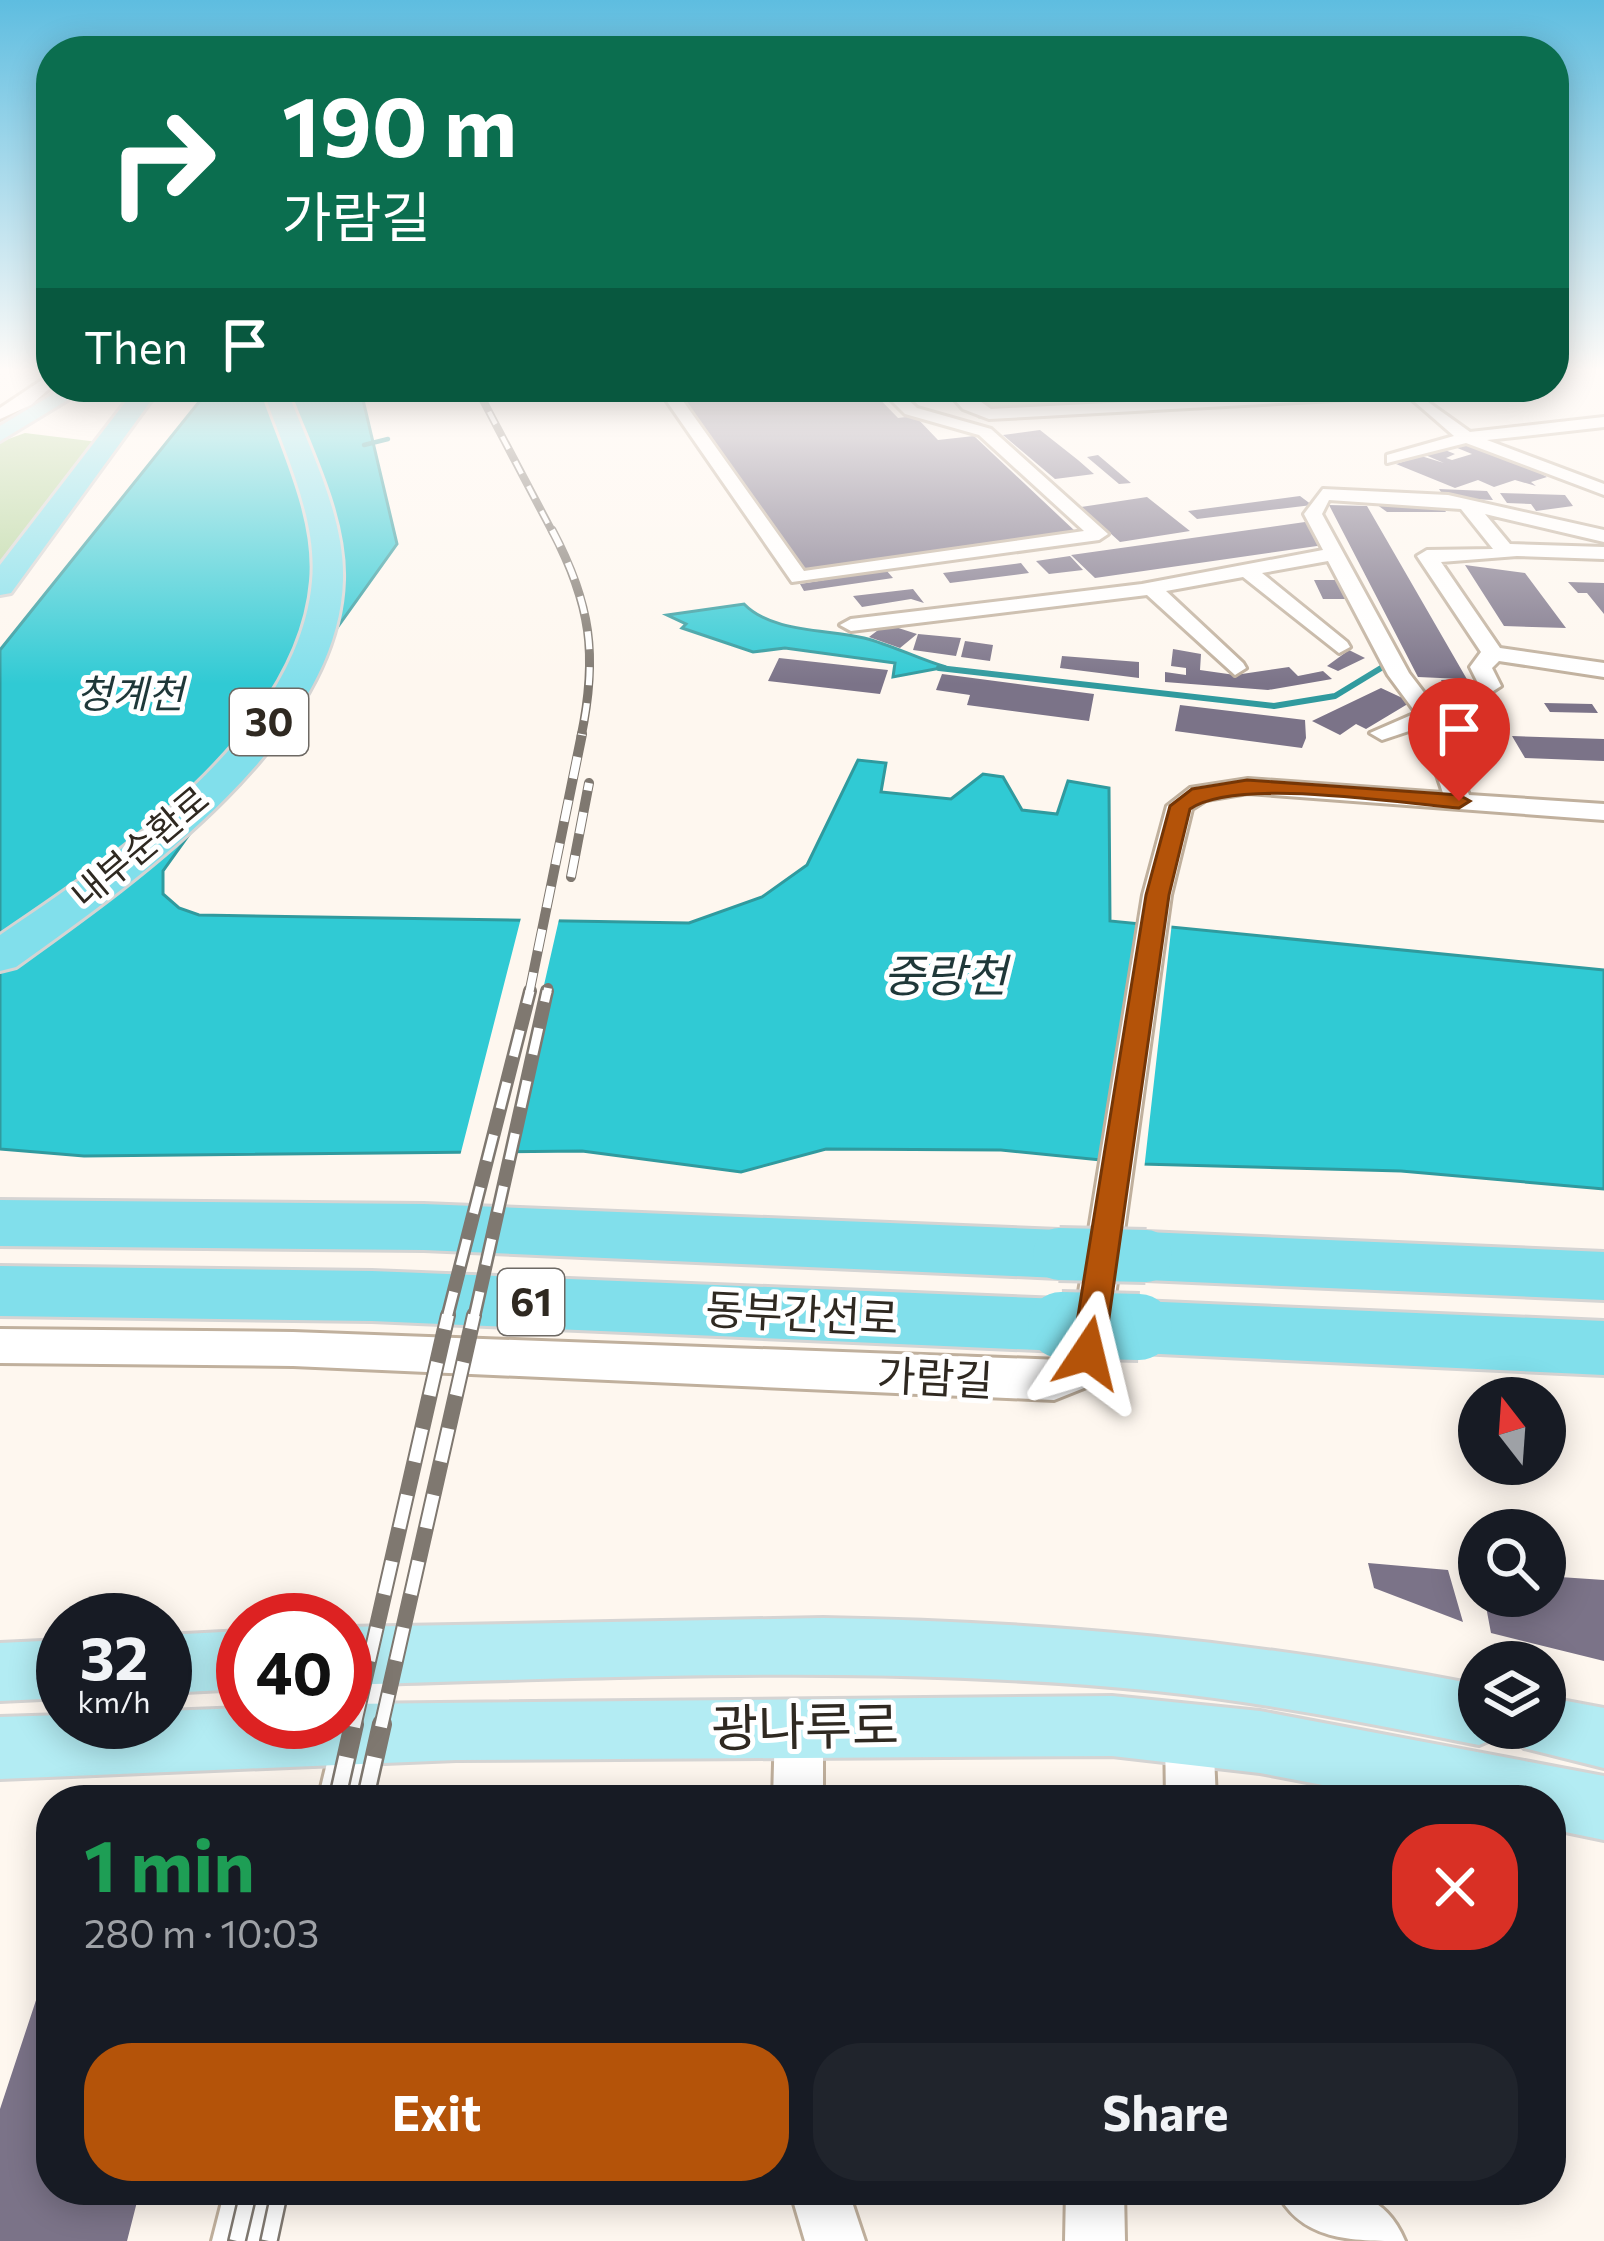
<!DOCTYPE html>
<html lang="en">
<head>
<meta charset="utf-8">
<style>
	:root { --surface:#171b24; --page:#20242c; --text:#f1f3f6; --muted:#9ea1a6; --accent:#b45309 }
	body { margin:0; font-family:Commissioner,"Noto Sans KR",sans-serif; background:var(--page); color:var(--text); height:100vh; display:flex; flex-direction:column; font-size:45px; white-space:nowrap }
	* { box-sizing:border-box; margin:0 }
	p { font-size:39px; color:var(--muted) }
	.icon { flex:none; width:66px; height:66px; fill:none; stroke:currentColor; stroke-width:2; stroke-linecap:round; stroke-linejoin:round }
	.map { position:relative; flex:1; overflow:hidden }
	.side { position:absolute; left:36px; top:1785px; width:1530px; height:420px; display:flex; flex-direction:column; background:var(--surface); border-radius:48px; box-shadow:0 6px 30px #0003 }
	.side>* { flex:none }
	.hud { position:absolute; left:36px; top:36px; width:1533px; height:366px; border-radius:48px; box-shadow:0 6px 30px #0003; background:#0b6e4f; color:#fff; overflow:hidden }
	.needle { width:78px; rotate:343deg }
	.tools { position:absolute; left:1458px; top:1377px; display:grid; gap:24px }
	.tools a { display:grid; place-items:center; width:108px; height:108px; border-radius:50%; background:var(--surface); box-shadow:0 6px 30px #0003; font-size:60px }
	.speed { position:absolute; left:36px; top:1593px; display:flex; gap:24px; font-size:60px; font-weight:700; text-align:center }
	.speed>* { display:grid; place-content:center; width:156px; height:156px; border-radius:50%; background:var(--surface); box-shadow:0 6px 30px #0003; line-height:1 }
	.speed small { font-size:30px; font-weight:400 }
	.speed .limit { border:18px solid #d22; background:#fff; color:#111 }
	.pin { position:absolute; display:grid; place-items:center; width:102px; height:102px; color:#fff; margin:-123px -51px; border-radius:50% 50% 50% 0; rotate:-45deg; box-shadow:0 0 12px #0007 }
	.pin .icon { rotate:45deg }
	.me { position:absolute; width:132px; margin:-66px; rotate:10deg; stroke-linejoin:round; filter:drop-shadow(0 0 9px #0008) }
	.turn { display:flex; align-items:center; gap:42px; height:252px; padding:0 48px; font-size:54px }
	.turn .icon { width:156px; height:156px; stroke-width:2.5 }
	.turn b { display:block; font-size:84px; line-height:102px }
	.then { display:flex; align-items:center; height:114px; padding:0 48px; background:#0003; gap:24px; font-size:45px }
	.round { display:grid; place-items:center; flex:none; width:126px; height:126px; border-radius:48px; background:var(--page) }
	.head { display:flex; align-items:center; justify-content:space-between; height:204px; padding:0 48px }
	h1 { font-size:72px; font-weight:700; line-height:90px; color:#1e9e55 }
	.action { display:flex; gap:24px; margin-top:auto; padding:24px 48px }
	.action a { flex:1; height:138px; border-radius:48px; background:var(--accent); color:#fff; font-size:48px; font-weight:700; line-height:138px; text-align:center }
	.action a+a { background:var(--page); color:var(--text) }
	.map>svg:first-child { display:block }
</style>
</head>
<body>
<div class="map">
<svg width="1604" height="2241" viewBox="0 0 1604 2241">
	<rect width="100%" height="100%" fill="#fef7ef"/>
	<path fill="#b5d59c" d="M941,387H1408L1307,388L1135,406L1061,405L979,419Z
		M25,433L98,442L0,569V442Z"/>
	<path fill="#30cad4" stroke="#309a9e" stroke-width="3" d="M211,387H360L397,544L163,871V894L179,908L199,915L689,923L762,897L807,865L858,760L886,763L881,792L951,799L983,774L1003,777L1022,810L1057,814L1068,781L1109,788L1110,921L1604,970V1189L1401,1171L1141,1164L1001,1150L826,1149L741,1172L582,1151L84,1156L0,1149V650Z
		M744,604C772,633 827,629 864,638C892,645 918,659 946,667L893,677L895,663L785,648L753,652L682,628L686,624L667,615Z"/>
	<path fill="#fef7ef" d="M522,914L560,915L505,1156H460Z
		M1141,918L1172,922L1144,1170L1103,1166Z"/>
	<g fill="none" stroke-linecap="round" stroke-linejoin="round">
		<path stroke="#309a9e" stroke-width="4.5" d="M364,445L388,439"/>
		<path stroke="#309a9e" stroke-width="6" d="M939,668L1274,706L1335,696L1386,665"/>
	</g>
	<path fill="#7b7388" d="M672,387H868L898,418L915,416L938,440L974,436L1076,532L801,571Z
		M1040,430L1078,460L1094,474L1055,479L1003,435Z
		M1463,443L1538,472L1547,477L1531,482L1536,486L1515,480L1494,487L1478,480L1455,488L1396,464L1421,456L1444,463L1423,454L1440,448L1455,454L1446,458L1452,460L1472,454L1450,445Z
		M1098,455L1131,483L1119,484L1087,457Z
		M1439,489L1487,491L1493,500L1445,498Z
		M1500,493L1565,495L1573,506L1536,511L1531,504L1507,503Z
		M1300,496L1312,505L1197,519L1188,511Z
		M1147,497L1190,531L1120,542L1099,523L1082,526L1074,518L1091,516L1081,507Z
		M1376,504L1442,506L1446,512H1387Z
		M1329,505L1367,506L1487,714L1458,712L1441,680L1462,679L1418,677Z
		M1312,521L1324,545L1095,578L1071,555Z
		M1070,556L1083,570L1049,574L1036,561Z
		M1021,563L1029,573L950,583L943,573Z
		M1465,565L1525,573L1566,628L1504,626Z
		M886,570L893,578L804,591L800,584Z
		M1314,580H1341L1351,599H1323Z
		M1568,582L1604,583V614L1587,593H1578Z
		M913,589L924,603L911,599L862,607L853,596Z
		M886,624L917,634L900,648L869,637Z
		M918,634L961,638L956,656L913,650Z
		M965,641L993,645L990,661L961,657Z
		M1173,649L1201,654L1200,670L1235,675L1289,667L1298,676L1323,671L1332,679L1268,690L1165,682V672L1186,675V668L1171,666Z
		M1349,650L1365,658L1338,671L1327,666Z
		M1062,656L1139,662V678L1060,668Z
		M779,658L888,670L880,694L768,681Z
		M942,674L1094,694L1089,721L967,705L970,695L936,690Z
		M1381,688L1411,702L1366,729L1356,724L1340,735L1312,721Z
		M1544,703L1592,704L1598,713L1550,712Z
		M1180,705L1305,720L1306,738L1302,748L1175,731Z
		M1512,736L1604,739V761L1525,758Z
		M1368,1563L1448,1570L1463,1622L1374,1588Z
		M1545,1576L1604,1580V1661L1491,1633L1484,1596H1545Z
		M51,1955V2190H140L127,2241H0V2109Z"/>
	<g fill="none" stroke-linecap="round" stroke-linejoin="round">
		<g stroke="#c0b09d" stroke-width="6">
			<path id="minor" d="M51,374V387L31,405L0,419V408Z
				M657,387H673L804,571L1084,531L979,435L905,414L878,387H895L917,408L991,429L1108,534L1099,540L792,582Z
				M943,387H960L991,409L1417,387L1428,402L1470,432L1604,417V427L1487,440L1604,484V495L1466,443L1387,463V455L1454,436L1408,396L989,419L963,409Z
				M1323,489L1448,495L1604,530V542L1485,514L1510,544L1604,547V559L1517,556L1441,562L1500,648L1604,663V677L1499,661L1492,668L1501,686L1490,693L1482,691L1470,667L1481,652L1417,556L1427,550L1493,549L1461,509L1329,500L1322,514L1409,673L1438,711L1502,741L1490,748L1445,731L1469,795L1604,804V820L1248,793L1206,800L1192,809L1171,895L1107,1353L1089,1386L1054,1400L293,1366L0,1363V1329L293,1332L1061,1360L1070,1348L1143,895L1167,806L1190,788L1248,779L1443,793L1421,727L1382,740L1370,733L1416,713L1388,675L1328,561L1262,573L1347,642L1350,647L1339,653L1243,577L1166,591L1243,663L1246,668L1235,675L1147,595L851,631L840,625L851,619L1142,584L1323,550L1304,514Z
				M376,1632L392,1639L399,1655L368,1800H318L337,1722H345V1689L360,1639Z
				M799,1704L816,1711L823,1728V1800H773L775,1728L782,1711Z
				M1189,1708L1206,1715L1213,1732L1216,1800H1166L1165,1732L1172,1715Z
				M225,2190H283L272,2241H212Z
				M790,2190H848L865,2241H805Z
				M1066,2190H1124L1125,2241H1065Z
				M1276,2190C1330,2190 1380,2181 1405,2241C1351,2241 1300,2241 1276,2190Z"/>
		</g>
		<g stroke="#d5d4d3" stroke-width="6">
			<path id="major" d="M65,387H89L0,441V426Z
				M823,1618C1053,1622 1253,1641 1479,1685V1728H1504L1500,1736L1479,1745C1372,1724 1264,1702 1156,1691C887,1664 614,1677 345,1685V1627Z
				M243,1631V1689L165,1693V1635Z
				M63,1640V1698L0,1701V1643Z
				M1112,1696L1260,1711L1604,1776V1840L1551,1829V1800H1401L1260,1773L1112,1756L456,1760L0,1779V1717L63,1715V1722H165V1711L243,1708V1722H345V1704Z
				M1545,1697L1604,1708V1768L1524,1748L1515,1728H1545Z"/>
		</g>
		<g stroke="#d5d4d3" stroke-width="6">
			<path id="highway" d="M137,387H161L11,593L0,595V565Z
				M262,387H286C308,447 345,515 343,580C339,739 134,883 16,967L0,971V935C116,857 299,733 312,581C318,517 282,447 262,387Z
				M0,1200L424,1204L1059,1230L1079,1237L1087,1254L1079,1271L1059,1278L424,1250L0,1246Z
				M1146,1232L1604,1252V1300L1146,1280L1126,1273L1118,1256L1126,1239Z
				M0,1266L372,1271L1061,1299L1082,1307L1090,1325L1082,1343L1061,1351L372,1321L0,1316Z
				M1139,1301L1604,1321V1375L1139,1353L1118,1345L1110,1327L1118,1309Z"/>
		</g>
		<use href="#minor" fill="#fff" fill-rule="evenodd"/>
		<use href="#major" fill="#b3ecf3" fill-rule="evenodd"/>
		<use href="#highway" fill="#81dfeb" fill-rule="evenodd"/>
		<g stroke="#7f7870" stroke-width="8">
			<path id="rail-far5" d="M476,387L553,533"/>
		</g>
		<g stroke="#7f7870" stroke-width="9">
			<path id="rail-far4" d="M552,530C591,604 598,655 581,737"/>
		</g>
		<g stroke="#7f7870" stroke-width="10">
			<path id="rail-far3" d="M571,877L589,783
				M529,994L582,734
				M547,994L548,988"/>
		</g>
		<g stroke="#7f7870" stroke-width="14">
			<path id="rail-far2" d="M447,1318L530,991
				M474,1318L547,991"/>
		</g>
		<g stroke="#7f7870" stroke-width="16">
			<path id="rail-far1" d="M354,1727L448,1315
				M381,1727L474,1315"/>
		</g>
		<g stroke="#7f7870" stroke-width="20">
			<path id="rail" d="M337,1800L354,1724
				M365,1800L382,1724
				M237,2241L249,2190
				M269,2241L280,2190"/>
		</g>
		<use href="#rail-far5" stroke="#fff" stroke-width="4.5" stroke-dasharray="14" stroke-linecap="butt"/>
		<use href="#rail-far4" stroke="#fff" stroke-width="6" stroke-dasharray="18" stroke-linecap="butt"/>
		<use href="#rail-far3" stroke="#fff" stroke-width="8" stroke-dasharray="22" stroke-linecap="butt"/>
		<use href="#rail-far2" stroke="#fff" stroke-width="9" stroke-dasharray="27" stroke-linecap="butt"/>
		<use href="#rail-far1" stroke="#fff" stroke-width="12" stroke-dasharray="34" stroke-linecap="butt"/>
		<use href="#rail" stroke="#fff" stroke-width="15" stroke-dasharray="44" stroke-linecap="butt"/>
		<g stroke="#d5d4d3" stroke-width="58" stroke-linecap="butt">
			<path id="highway-bridge-far1" d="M1059,1254L1146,1256"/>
		</g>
		<g stroke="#d5d4d3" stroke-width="72" stroke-linecap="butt">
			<path id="highway-bridge" d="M1061,1325L1139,1327"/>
		</g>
		<use href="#highway-bridge-far1" stroke="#81dfeb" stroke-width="52"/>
		<use href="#highway-bridge" stroke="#81dfeb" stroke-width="66"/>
	</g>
	<linearGradient id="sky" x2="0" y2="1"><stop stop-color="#5ebde0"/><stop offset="0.54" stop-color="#fffbf8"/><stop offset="1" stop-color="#fffbf8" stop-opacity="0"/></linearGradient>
	<rect width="1604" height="684" fill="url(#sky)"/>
	<path fill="#b45309" stroke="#753606" stroke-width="3" d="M1247,780L1459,795L1470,801L1459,808C1398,803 1237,777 1190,809L1169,895L1104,1353L1099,1363L1088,1367L1077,1363L1072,1353L1146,895L1170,806L1192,789Z"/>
	<g text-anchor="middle" stroke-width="10" stroke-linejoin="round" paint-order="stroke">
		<g font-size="36" fill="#2f2921" stroke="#fff">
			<text transform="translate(140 847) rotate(-40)" y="13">내부순환로</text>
		</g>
		<g font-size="39" font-style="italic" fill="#1f3839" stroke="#fff">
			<text x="130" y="708">청계천</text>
		</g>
		<g fill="#fff" stroke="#6d6964" stroke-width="3">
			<rect x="230" y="689" width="78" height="66" rx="9"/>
			<rect x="498" y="1269" width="66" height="66" rx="9"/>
		</g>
		<g font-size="39" font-weight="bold" fill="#2f2921">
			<text x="269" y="736">30</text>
			<text x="531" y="1316">61</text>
		</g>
		<g font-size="42" fill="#2f2921" stroke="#fff">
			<text transform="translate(802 1314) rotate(3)" y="15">동부간선로</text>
			<text transform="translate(935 1378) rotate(3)" y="15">가람길</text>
		</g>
		<g font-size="45" font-style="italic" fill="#1f3839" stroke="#fff">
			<text x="945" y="992">중랑천</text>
		</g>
		<g font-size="51" fill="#2f2921" stroke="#fff">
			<text transform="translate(805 1727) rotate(-1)" y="18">광나루로</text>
		</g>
	</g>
</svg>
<div class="tools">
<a><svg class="needle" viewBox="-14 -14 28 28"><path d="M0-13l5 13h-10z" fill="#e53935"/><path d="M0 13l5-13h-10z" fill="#9ea1a6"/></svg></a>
<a><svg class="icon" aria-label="search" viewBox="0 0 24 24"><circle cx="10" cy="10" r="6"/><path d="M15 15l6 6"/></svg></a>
<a><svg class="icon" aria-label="layers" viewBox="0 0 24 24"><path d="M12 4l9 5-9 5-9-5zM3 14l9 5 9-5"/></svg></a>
</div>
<div class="speed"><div>32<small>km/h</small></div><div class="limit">40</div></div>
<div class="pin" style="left:1459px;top:801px;background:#d93025"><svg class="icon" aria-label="arrive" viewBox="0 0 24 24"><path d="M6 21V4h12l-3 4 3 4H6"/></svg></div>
<svg class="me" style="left:1088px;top:1353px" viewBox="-20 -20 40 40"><path d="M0-17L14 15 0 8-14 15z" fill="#b45309" stroke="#fff" stroke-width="4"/></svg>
<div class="hud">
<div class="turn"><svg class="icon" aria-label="right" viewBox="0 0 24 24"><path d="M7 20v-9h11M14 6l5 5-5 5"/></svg><div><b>190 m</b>가람길</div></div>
<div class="then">Then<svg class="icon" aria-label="arrive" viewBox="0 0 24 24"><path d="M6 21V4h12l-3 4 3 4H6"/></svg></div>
</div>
<section class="side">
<div class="head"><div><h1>1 min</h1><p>280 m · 10:03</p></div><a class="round" style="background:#d93025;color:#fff"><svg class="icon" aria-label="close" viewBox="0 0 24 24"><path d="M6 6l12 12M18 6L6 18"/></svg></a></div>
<div class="action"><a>Exit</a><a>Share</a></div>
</section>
</div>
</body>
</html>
